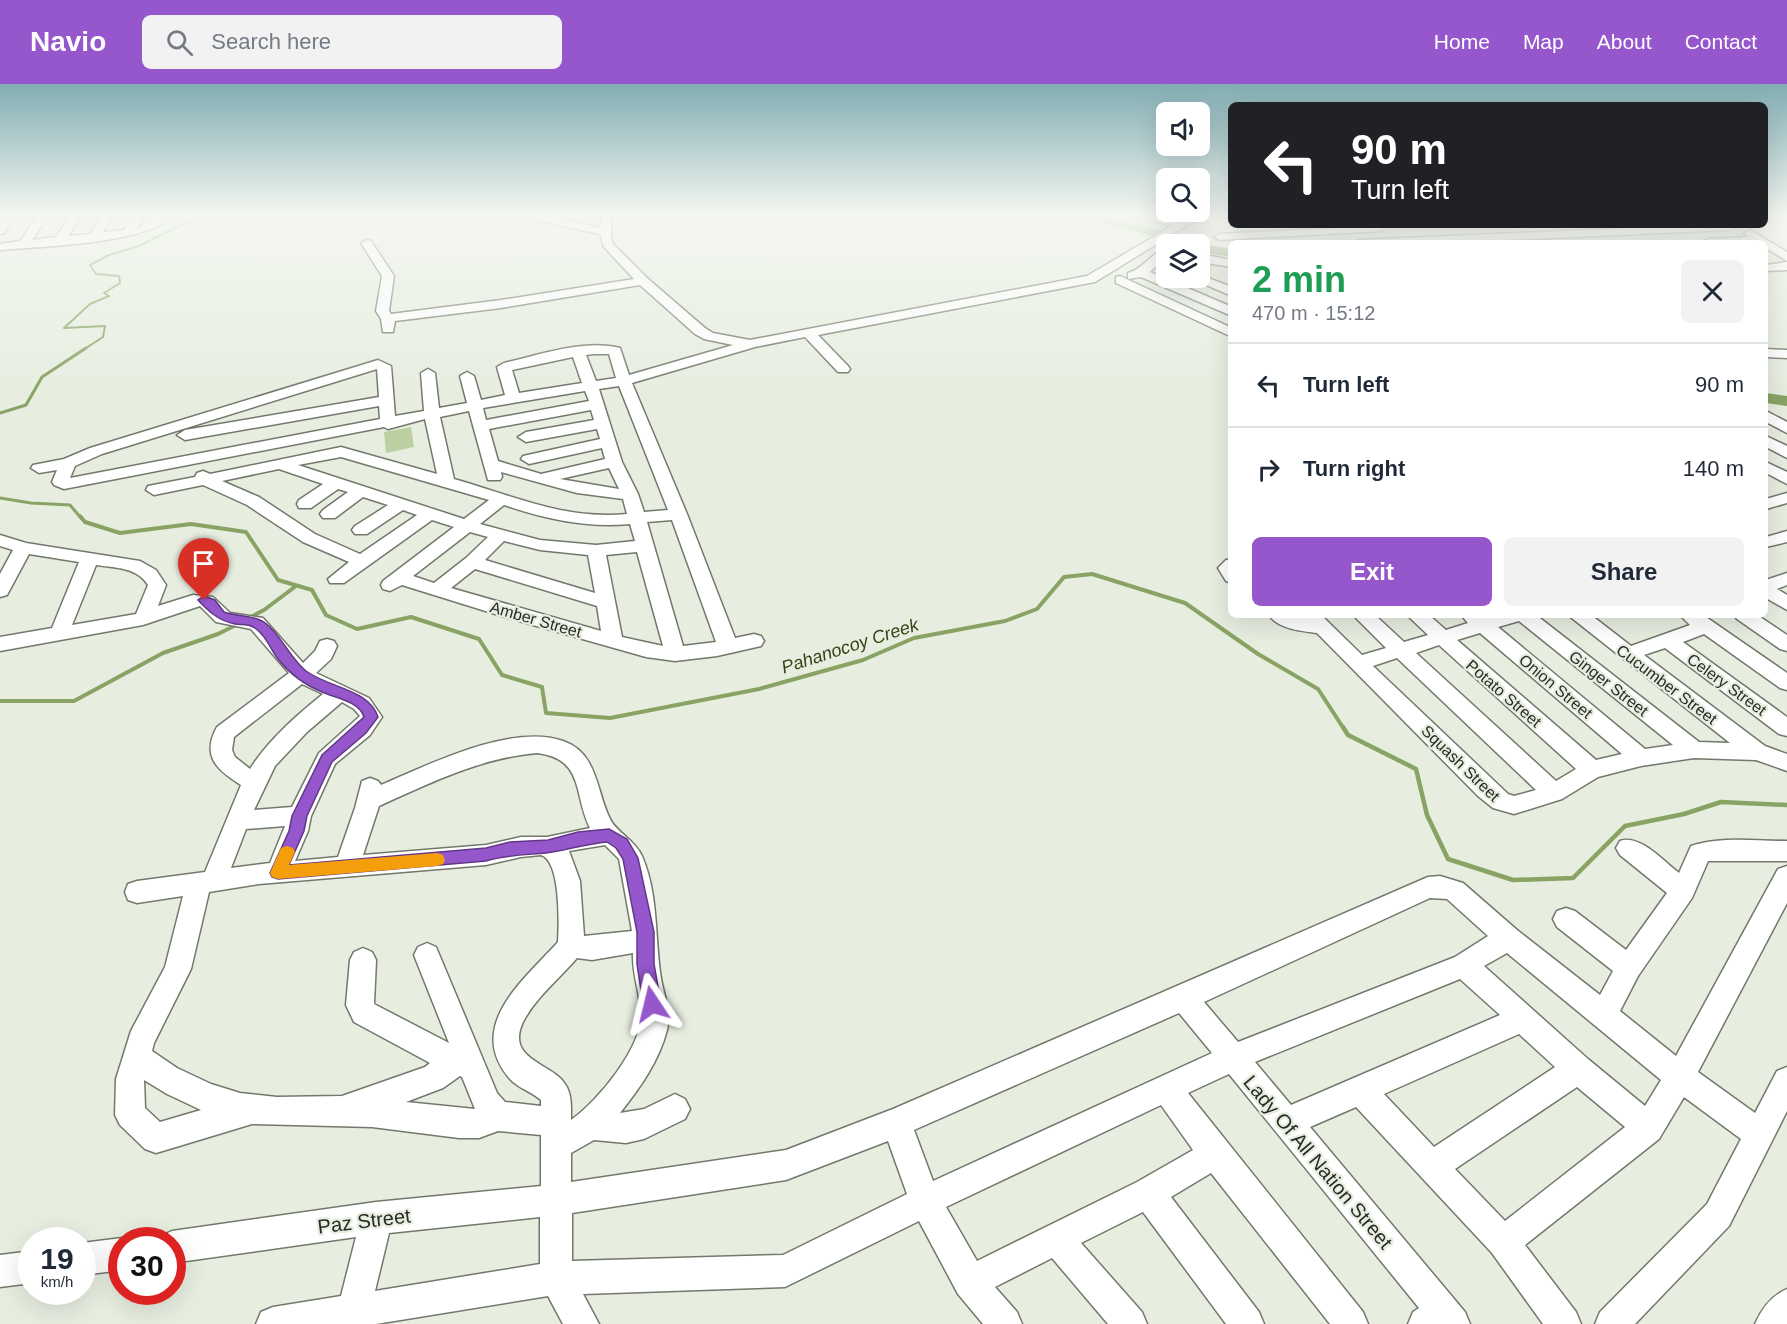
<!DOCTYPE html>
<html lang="en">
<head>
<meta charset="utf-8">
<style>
	:root { --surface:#fff; --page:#f2f2f3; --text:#1f2937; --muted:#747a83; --line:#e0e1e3; --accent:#9656cc }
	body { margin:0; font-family:Helvetica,sans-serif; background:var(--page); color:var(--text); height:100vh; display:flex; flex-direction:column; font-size:22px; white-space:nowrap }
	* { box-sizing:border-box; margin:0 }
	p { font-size:20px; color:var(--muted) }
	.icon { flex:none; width:33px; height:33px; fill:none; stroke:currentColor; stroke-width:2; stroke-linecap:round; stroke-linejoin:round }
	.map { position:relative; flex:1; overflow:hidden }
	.sheet { position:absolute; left:1228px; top:156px; width:540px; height:378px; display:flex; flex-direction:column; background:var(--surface); border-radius:9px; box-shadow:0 6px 24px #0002 }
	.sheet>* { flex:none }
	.guide { position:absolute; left:1228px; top:18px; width:540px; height:126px; border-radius:9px; box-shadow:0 6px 24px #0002; background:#202124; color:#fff; overflow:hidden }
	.tools { position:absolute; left:1156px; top:18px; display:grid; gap:12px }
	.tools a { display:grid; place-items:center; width:54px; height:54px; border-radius:9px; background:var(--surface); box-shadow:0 6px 24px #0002; font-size:30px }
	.speed { position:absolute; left:18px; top:1143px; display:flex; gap:12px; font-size:30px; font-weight:700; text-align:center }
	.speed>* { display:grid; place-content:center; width:78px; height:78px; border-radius:50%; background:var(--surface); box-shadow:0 6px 24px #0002; line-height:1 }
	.speed small { font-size:15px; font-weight:400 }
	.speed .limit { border:9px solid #d22; background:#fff; color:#111 }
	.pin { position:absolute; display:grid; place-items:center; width:51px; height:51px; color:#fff; margin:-62px -26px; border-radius:50% 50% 50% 0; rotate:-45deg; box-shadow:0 0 6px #0007 }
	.pin .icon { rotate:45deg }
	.me { position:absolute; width:66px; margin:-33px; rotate:350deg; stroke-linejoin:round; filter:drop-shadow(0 0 4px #0008) }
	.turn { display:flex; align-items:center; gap:21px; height:126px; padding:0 24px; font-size:27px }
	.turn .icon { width:78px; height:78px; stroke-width:2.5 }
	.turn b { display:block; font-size:42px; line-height:51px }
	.round { display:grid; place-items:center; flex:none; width:63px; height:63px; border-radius:9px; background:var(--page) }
	.summary { display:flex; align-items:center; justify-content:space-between; height:102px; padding:0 24px }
	h1 { font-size:36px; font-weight:700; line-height:45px; color:#1e9e55 }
	.cta { display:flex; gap:12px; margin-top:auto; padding:12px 24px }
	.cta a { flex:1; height:69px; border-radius:9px; background:var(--accent); color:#fff; font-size:24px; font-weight:700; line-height:69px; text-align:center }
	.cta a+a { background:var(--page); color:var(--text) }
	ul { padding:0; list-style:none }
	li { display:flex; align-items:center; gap:18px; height:84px; padding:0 24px; border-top:2px solid var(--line) }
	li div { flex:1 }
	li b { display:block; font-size:22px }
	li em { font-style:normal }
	header { display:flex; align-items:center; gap:36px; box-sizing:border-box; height:84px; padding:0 30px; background:var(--accent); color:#fff }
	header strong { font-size:28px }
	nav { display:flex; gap:33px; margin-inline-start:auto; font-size:21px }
	.search { width:420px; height:54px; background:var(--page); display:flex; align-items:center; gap:15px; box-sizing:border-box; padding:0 21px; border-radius:9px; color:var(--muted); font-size:22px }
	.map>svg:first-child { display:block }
</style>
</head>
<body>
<header>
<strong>Navio</strong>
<div class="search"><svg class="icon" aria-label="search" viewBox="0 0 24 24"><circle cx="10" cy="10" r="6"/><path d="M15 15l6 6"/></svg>Search here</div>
<nav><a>Home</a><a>Map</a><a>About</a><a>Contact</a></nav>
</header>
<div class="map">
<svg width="1787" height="1240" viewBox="0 0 1787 1240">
	<rect width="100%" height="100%" fill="#e7eee0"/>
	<path fill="#bccfa3" d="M411,343L414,363L386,369L384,348Z"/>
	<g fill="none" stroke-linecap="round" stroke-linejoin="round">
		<path stroke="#89a364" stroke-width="2" d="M83,266L103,253L105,242L64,244L90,220L109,212L104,209L120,199L119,192L96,190L90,181L109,171L139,162L201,131"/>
		<path stroke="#89a364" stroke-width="3" d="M0,329L26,321L42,293L86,264
			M0,414L31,419L70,421L81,434"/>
		<path stroke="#89a364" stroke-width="4" d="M80,432L85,438L120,449L191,440L246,448L278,496L312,506L326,531L357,545L411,533L479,555L502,591L542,603L546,629L610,634L759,605L863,576L914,554L1005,537L1037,525L1064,493L1092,490L1185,519L1258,570L1318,605L1344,645
			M247,535L264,526L296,502
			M0,617H74L163,569L218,550L238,540"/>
		<path stroke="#89a364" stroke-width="4.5" d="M1343,643L1348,651L1416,685L1427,731L1448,775L1513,796L1573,794L1625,742L1684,730L1721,718L1787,721"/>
		<path fill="#89a364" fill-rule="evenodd" d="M1071,131H1095L1173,149L1195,160H1179L1169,156Z
			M1198,160H1200L1232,165V173L1200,168Z
			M1766,309L1787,312V322L1766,319Z"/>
		<g stroke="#72786b" stroke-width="3">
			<path id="minor" d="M6,131H17L4,149L0,150V139Z
				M38,131H49L32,156L56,153L71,131H82L68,152L91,150L102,131H113L103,148L124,146L133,131H144L137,144L162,131H176C145,160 44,162 0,166V160L20,157Z
				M533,131H545L600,144L602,131H612L611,154L613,160L647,194L705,244L713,249L750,256L1087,192L1172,142L1129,131H1152L1181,137L1190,131H1204L1095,198L818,251L848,282L850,285L848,288H838L805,253L755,263L632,299L687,430L735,554L754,550L761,552L764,557L761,562L717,572L675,577L646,573L508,534L402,501L390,507L383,505L381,501L383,497L454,443L432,436L344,499H330L328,495L349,478L303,458L247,421L203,401L154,411L146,406L148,402L195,393L197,389L203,387L210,390L341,363L437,390L425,335L388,345L384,343L64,405L54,401L52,398L57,386L39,389L31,384L33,381L64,375L90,364L378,276L391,282L395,332L424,327L421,289L428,285L435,289L439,324L467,319L460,292L467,288L474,292L481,316L505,311L497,283L504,279C540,271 583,255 620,264L629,291L733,261L704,255L695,250L640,201L501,224L395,237L393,248H383L381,235L376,227L382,192L361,159L367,156L371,157L394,192L389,227L391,230L501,216L634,195L604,163L600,150L539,137ZM594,270H609L616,294L596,297L586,271ZM573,273L582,299L519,309L512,286ZM377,285L379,313L185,346L177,351L185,356L379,322L380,335L70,394L75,382L102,370ZM619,302L668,426L644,428L638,410L622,378L599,305ZM585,307L589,317L486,336L483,324ZM591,326L594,336L526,348L518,353L526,358L597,345L600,355L523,372L521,375L529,380L602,364L605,375L541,390L498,377L489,345ZM469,327L488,396H500L502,393L501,388L577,409L623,415L627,430C564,436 514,412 454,395L440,333ZM341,373L489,416L464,435L298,381ZM609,384L619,405L560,395ZM279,385L323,400L299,416L297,420L299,424H311L338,405L348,408L323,426L320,430L323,434H335L363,413L388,421L355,442L352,446L355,450H367L403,426L417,431L360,470L315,450L259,413L222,397ZM504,421C546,435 585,444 630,440L635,457L596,461L540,456L480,440ZM672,436L716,558L683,562L647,438ZM470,448L488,453L466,474L434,499L413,492ZM504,457L540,466L588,471L595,509L485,476ZM637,468L663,562L622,553L606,471ZM475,485L597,522L601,547L451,504Z
				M1698,141H1733L1735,143L1729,146L1437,159H1352L1358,156Z
				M1378,142L1384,145L1382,147L1220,156L1214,153L1220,150Z
				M1750,146L1787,168V177L1766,164V159L1703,158L1709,155L1749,153L1744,149Z
				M1167,165V172L1150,188L1232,223V232L1141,193L1128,195V189C1144,185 1151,168 1167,165Z
				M1200,170L1232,176V183L1200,178Z
				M1787,178V186L1766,187V181Z
				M1200,191L1232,203V212L1190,194H1200Z
				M1120,192L1232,244V253L1116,199V193Z
				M1766,265L1787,266V274L1766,273Z
				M1766,327L1787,338V349L1766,338Z
				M1766,352L1787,362V374L1766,363Z
				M1766,378L1787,388V400L1766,389Z
				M1787,409V419L1766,425V415Z
				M1787,447V458L1766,463V453Z
				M0,451L26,459L140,477L156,486L166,501L158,522L193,511L213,513L230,529L263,534L303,579L315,567L320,557L327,555L334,557L337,562L331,575L316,589L369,614L382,633L370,651L335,680L311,732L308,747L295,777L338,773L355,724L362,697L370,694L378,697L381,701C428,681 511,639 563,657C598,669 596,707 610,735C617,749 634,755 642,772C658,809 655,850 660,888C662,907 672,927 667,946C659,977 640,1004 620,1029L644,1025L675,1010L685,1015L690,1025L685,1035L644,1055L626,1059L594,1056L571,1069V1098L786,1066L893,1025L1428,793L1440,792L1463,799L1517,846L1600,911L1613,887L1557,843L1553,835L1557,827L1566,824L1575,827L1626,866L1667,809L1620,771L1616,764L1620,757C1640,750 1663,777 1679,789L1691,762C1721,752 1756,757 1787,757V777H1708L1692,814L1638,892L1620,927L1676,972L1778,785L1787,782V819L1698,988L1755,1029L1777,987L1787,983V1027L1729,1142L1635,1240H1595L1600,1228L1707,1120L1741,1055L1684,1013L1659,1055L1525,1161L1576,1228L1581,1240H1543L1492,1169L1356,1023L1310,1043L1465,1228L1470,1240H1408L1413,1228L1419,1224L1229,990L1188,1009L1363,1228L1368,1240H1330L1211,1089L1171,1113L1259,1228L1264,1240H1226L1143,1128L1081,1159L1142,1228L1147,1240H1108L1052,1174L995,1203L1017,1228L1022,1240H983L958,1210L919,1137L785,1203L583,1210L599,1240H563L548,1212L376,1240H256L261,1228L273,1223L341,1212L356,1153L172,1179V1156H159L161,1152L172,1147L376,1118L541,1102V1051L498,1047L479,1054H459L372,1043L252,1040L156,1069L145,1065L120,1041L115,1031L116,995L131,947L165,883L183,812L137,819L128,816L125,808L128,800L137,797L205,788L241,701C217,686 201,672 217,643L289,589L251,545L216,538L200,522L143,541L0,567V553L52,544L79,478L29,470L7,511L0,513V490L13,466L0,462ZM96,481C115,484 137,483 148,501L136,530L72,541ZM302,600L323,610C296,632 269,655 250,685L235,673L232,666L234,653ZM342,618L354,625L360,632L319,669L292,723L254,726L275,682L307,648ZM537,669C585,675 573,710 590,744L547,753H521L486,761L363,771L379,722C430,699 480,674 537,669ZM285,742L270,779L231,784L246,745ZM605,761L619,775L632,847L584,852L580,797L569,767ZM541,771C561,777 559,840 558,858C525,895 464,942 510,995C517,1003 529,1007 537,1013L541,1016V1022L505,1018L497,1009L436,863L427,859L418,863L414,871L449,959L374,920L376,876L372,868L363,864L354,868L350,876L346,921L354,938L430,979L425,983L342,1012L277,1013L240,1009L211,1000L177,984L152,967L154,959L191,885L209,808L259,800L486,781L521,773ZM1430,814L1447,815L1488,852L1455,873L1238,958L1204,918ZM633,869C632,890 640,909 641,929C643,963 597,1018 571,1036C571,1023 572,1010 565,1000C552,979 505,976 523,938C535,914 560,894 577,874L592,876ZM1507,869L1661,996L1645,1022L1588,975L1484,882ZM1460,895L1500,931L1291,1021L1255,978ZM1179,929L1212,969L933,1097L914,1046ZM1519,950L1555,983L1434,1063L1384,1010ZM460,992L462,993L475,1025L406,1018L443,1004ZM144,996L167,1010L201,1026L160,1038L145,1024ZM1577,1003L1625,1043L1505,1137L1455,1085ZM1161,1021L1193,1066L1137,1098L977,1177L946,1123ZM888,1057L907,1110L783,1171L572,1177V1129L786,1096ZM540,1133V1180L375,1207L389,1149Z
				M1232,475V499L1226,497L1218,484L1226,476Z
				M1787,489V501L1777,505L1787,511V526L1766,514V496Z
				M1269,531H1295L1302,534L1300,531H1321L1362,571L1386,564L1353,531H1375L1404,558L1428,551L1407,531H1429L1446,546L1468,539L1461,531H1483L1486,534L1495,531H1536L1699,658L1730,659L1568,531H1591L1631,562L1690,541L1680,531H1703L1787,589V606L1780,604L1704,550L1683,558L1787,633V652L1779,650L1665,564L1644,571L1765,662L1787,670V687L1756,676L1694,674L1641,682L1598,693L1562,715L1514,730L1493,724L1478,712L1317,549C1302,547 1278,545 1269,531ZM1519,537L1673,661L1645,665L1498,543ZM1480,549L1622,670L1596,676L1457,556ZM1439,561L1576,685L1556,697L1416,569ZM1397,574L1536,706L1514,712L1508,710L1373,582Z
				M1734,531H1757L1787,551V567L1780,565L1737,535Z
				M122,1154L129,1156H122V1186L82,1191V1159Z
				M32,1167V1199L0,1203V1171Z
				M1787,1205V1240H1755C1762,1224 1771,1212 1787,1205Z"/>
		</g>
		<use href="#minor" fill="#fff" fill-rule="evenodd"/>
	</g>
	<linearGradient id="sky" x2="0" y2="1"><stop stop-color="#82adb3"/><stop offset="0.43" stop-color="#f4f7f1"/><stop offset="1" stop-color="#f4f7f1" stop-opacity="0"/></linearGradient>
	<rect width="1787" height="305" fill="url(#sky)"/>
	<path fill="#9656cc" stroke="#623885" stroke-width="1.5" d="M204,512L215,516L224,528C235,532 249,531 260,536C277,543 290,575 306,587C329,604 369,605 378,633L366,649L332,678L307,732L304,747L289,781L486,764L510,758L548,756L578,748L609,745L627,755L638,774L654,848V880L661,920L658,926L652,928L646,926L643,920L637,880V848L623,775L616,764L607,758C586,760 566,766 546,769C524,771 507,771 486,777L278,795L272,793L270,789L289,747L292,732L322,671L364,633C359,617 335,614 322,608C305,601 289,589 278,575C271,566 264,548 253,543C248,540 240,541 235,540C219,537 208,527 198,516Z"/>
	<path fill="#f59e0b" d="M287,762L293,764L295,768L289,781L437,769L443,771L445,776L443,780L437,782L278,795L272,793L270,789L281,764Z"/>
	<g text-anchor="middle" stroke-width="4.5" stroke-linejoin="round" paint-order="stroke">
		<g font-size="16" fill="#292b26" stroke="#e7eee0">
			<text transform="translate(536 535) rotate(16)" y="6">Amber Street</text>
			<text transform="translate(1609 599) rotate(38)" y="6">Ginger Street</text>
			<text transform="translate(1667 600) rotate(37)" y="6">Cucumber Street</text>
			<text transform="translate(1727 600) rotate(36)" y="6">Celery Street</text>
			<text transform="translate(1556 602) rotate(40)" y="6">Onion Street</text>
			<text transform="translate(1504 609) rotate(41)" y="6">Potato Street</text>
			<text transform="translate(1461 679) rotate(44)" y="6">Squash Street</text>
		</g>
		<g font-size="18" font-style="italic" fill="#334416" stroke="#e7eee0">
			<text transform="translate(850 562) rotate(-18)" y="6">Pahanocoy Creek</text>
		</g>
		<g font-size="20" fill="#292b26" stroke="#e7eee0">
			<text transform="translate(1318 1078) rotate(50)" y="7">Lady Of All Nation Street</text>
			<text transform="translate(364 1137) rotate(-7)" y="7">Paz Street</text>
		</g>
	</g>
</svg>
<div class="tools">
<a><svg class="icon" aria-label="sound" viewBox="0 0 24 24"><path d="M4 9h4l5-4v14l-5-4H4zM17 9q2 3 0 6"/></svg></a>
<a><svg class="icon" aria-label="search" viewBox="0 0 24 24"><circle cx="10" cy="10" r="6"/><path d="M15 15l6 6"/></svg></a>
<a><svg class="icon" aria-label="layers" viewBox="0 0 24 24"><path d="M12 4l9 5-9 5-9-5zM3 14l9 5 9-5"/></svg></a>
</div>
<div class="speed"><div>19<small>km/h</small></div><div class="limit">30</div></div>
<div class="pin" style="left:204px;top:516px;background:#d93025"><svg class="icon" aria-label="arrive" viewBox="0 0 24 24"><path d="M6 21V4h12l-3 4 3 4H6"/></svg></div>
<svg class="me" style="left:652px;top:920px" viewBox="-20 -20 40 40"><path d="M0-17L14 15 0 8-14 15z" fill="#9656cc" stroke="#fff" stroke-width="4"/></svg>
<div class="guide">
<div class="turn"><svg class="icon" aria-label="left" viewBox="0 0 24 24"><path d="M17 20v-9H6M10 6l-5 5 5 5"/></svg><div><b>90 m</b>Turn left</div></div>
</div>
<section class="sheet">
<div class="summary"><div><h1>2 min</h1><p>470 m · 15:12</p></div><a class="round"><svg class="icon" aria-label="close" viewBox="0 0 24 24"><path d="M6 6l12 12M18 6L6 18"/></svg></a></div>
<ul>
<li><svg class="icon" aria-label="left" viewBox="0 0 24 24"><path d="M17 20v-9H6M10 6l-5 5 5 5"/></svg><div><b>Turn left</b></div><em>90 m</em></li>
<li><svg class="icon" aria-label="right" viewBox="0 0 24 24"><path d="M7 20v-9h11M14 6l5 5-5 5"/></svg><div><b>Turn right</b></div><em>140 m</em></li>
</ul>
<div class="cta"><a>Exit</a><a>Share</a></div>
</section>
</div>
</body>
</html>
